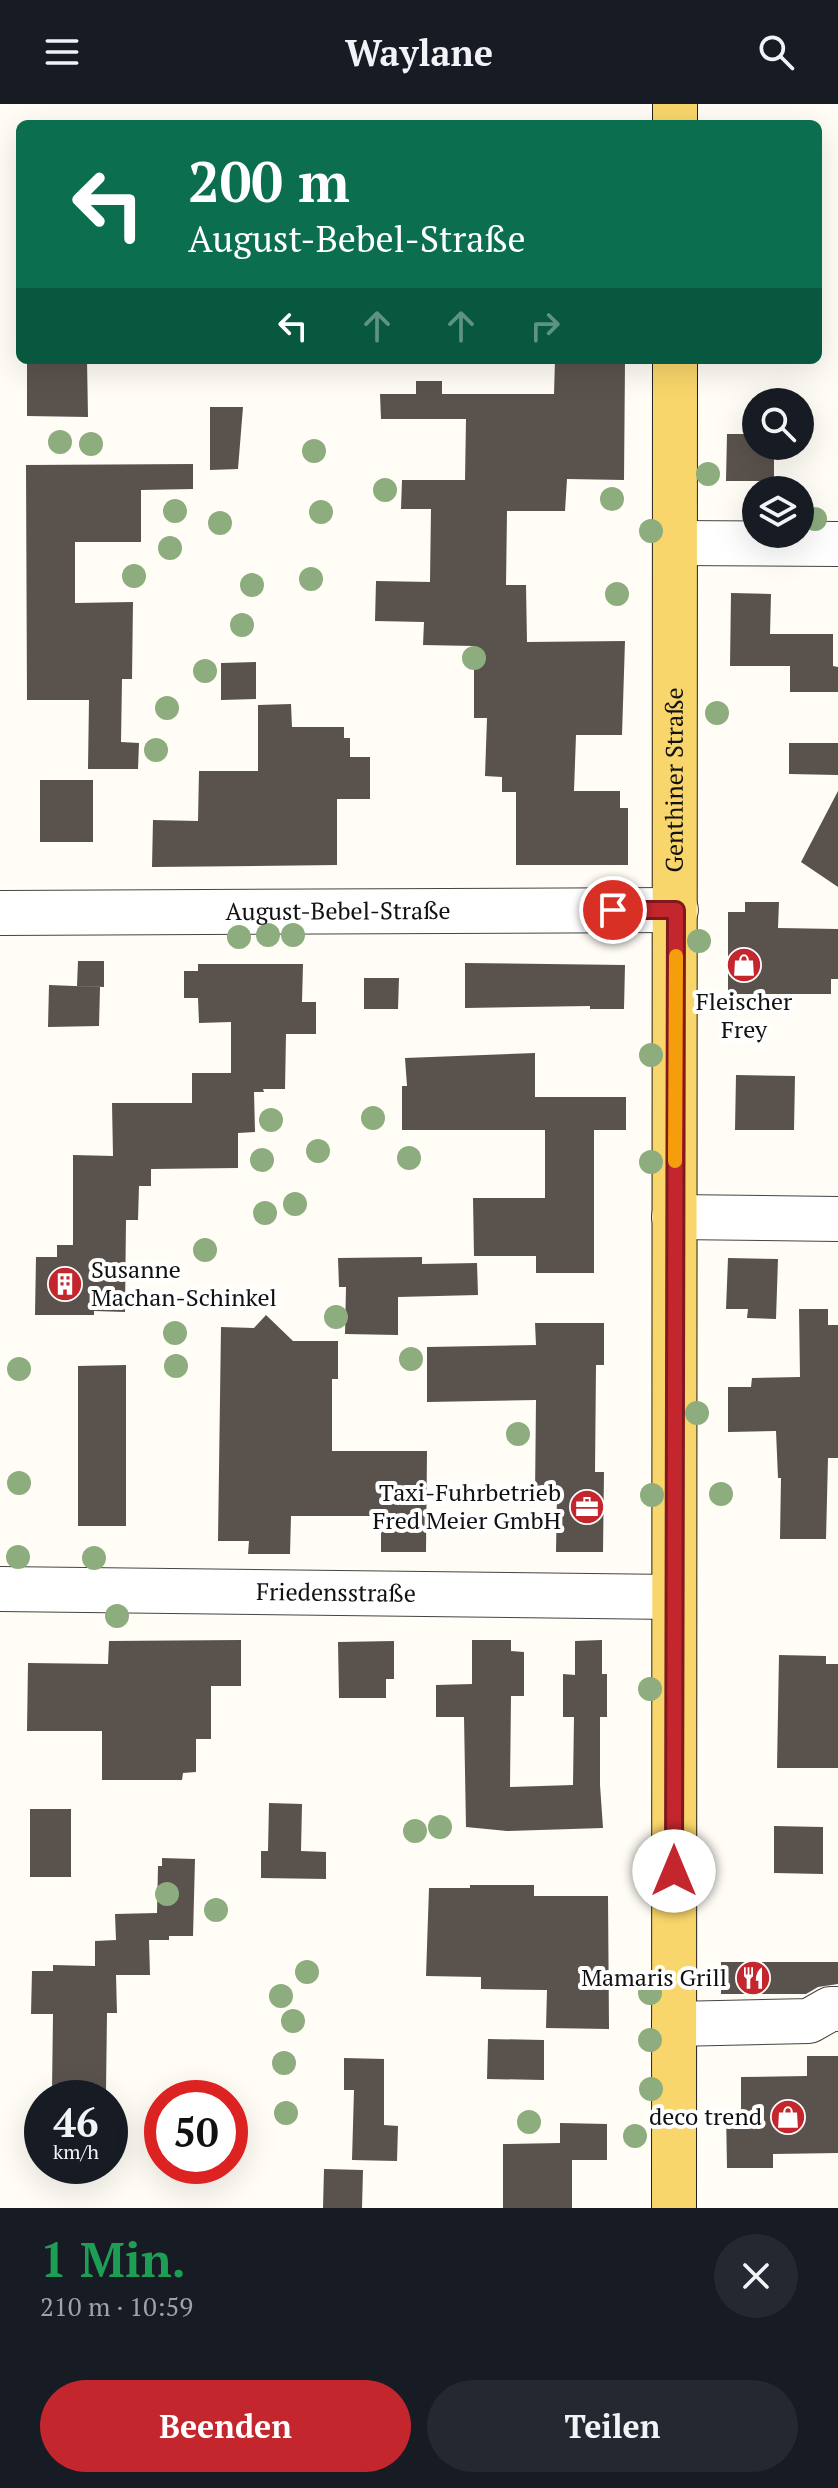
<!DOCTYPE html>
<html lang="de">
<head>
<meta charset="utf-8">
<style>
	:root { --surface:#171b24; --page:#242831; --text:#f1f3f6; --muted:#9ea1a6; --accent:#c4262e }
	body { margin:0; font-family:"PT Serif",serif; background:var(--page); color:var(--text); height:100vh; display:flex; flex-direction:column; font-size:30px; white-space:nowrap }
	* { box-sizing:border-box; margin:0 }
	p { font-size:26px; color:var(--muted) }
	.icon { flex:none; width:44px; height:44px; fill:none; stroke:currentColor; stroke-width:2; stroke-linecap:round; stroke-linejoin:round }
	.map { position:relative; height:2104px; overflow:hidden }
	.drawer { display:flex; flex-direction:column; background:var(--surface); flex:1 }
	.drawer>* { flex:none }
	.hud { position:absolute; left:16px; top:16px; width:806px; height:244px; border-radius:12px; box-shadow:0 8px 32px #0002; background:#0b6e4f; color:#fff; overflow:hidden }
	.tools { position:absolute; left:742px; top:284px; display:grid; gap:16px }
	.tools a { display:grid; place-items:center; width:72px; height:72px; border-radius:50%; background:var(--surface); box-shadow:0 8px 32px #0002; font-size:40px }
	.speed { position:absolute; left:24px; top:1976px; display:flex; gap:16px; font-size:40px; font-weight:700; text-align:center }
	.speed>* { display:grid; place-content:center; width:104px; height:104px; border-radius:50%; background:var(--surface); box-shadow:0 8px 32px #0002; line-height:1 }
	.speed small { font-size:20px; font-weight:400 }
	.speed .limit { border:12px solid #d22; background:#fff; color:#111 }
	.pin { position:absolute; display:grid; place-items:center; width:68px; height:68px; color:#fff; margin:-34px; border:4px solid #fff; border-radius:50%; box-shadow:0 2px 8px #0007 }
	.me { position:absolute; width:88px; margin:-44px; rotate:0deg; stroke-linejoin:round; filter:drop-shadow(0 0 6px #0008) }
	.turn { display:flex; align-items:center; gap:28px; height:168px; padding:0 40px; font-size:36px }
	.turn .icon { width:104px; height:104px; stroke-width:2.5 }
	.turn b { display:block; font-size:56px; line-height:68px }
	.lanes { display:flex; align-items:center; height:76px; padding:0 40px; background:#0003; justify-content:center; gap:40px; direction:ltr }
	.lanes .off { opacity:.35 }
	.round { display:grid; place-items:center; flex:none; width:84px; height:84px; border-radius:42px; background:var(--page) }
	.summary { display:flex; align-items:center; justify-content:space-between; height:136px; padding:0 40px }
	h1 { font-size:48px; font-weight:700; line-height:60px; color:#1e9e55 }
	.cta { display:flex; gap:16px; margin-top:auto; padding:16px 40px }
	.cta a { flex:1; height:92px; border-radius:48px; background:var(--accent); color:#fff; font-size:32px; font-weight:700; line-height:92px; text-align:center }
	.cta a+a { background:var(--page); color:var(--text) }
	header { display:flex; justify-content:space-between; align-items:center; height:104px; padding:0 40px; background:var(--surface); font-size:36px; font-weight:700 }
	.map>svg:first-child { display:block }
</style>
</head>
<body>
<header><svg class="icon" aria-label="menu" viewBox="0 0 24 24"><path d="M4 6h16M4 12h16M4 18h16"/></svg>Waylane<svg class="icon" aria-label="search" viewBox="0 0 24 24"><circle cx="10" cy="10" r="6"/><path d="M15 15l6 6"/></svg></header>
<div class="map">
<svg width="838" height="2104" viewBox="0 0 838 2104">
	<rect width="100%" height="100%" fill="#fffdf5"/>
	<path fill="#5a524d" d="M27,256H87L88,313L27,312Z
		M555,256H625L624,376L567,375L565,407H507L506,481H526L527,538L625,537L622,631H576L574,687H620V704H628V761H516V688H502V673L485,672L487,614H474V542L423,541L424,518L375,517L376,477L430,478L431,405H401L402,376H465L466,315H381L380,290H416V277H442V290H554Z
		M210,303H243L238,365L210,366Z
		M727,330H756V342H774V377H726Z
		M193,360V385L141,386V438H75V499L133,498L132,575H122L121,638L139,639L138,665H88L89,596H27L26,361Z
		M731,489L771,490L770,530H833V562L838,563V588H790V562H730Z
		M256,558V595L221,596V559Z
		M291,600L292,623H344V634H350V653H370V695H337V761L152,763L153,716L198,717L199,667H258V601Z
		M789,639H838V671L789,670Z
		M40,676H93V738H40Z
		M838,687V783L801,758Z
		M745,798H779L778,824L838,825V875H831V890H728V808H745Z
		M78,857H104V883L77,882Z
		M465,859L625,861L624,905H590V902L465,904Z
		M198,860H303L302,898H316V930H286L285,985H263L264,988H254L255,1028L238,1029V1064L151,1065V1082H139L138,1116H126L125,1208L94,1207V1211H35L36,1153H57V1141H73V1051L113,1052L112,999H192V969H231V918L199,919L198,894H184V867H198Z
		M364,874H399L398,905H364Z
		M49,881L100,883L99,922L48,923Z
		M535,949V993H626V1026H594V1169H536V1152H474L473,1094H545V1026H402V982H407L405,954Z
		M736,971L795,972L794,1026H735Z
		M422,1153V1160L477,1159L478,1191L398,1193V1231L345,1230L346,1183H339L338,1154Z
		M728,1154L778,1155L776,1215L747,1214L748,1205H726Z
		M799,1205H828V1221H838V1354H828L826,1435H780L781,1374H778L776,1327L728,1328V1283H751L752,1274L800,1273Z
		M266,1211L293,1237H338V1275H332V1347H427L426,1448H381V1412H291L290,1450H248L249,1437H218L221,1223L254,1224Z
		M535,1219H604V1261H596L595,1368H604L603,1448H556L557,1391H535L536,1296L427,1298V1243L536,1241Z
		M126,1261V1422H78V1262Z
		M241,1536V1582H211V1635H196V1668L183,1669L182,1676H102V1627H27L28,1559L108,1560L109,1537Z
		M472,1536H511V1547L524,1548V1592H511L510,1683L573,1681L574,1613H563V1570L575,1571V1537L602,1536V1570H607V1613H600V1681L603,1724L507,1727L466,1723L464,1613H436V1581L472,1580Z
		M394,1537V1575H386V1594H339L338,1538Z
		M779,1551L826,1552V1560H838V1664H777Z
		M269,1699L302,1700L301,1747L326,1748V1775L261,1774V1747H268Z
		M30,1705H71V1773H30Z
		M774,1722L823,1723V1770L774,1769Z
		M162,1754L195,1755L193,1832H169V1836H149L150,1871H116L117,1909H107L106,1987H52L53,1910H31L32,1867H53V1861L95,1862V1837L116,1836L115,1810L157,1809L158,1762H162Z
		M470,1781H534V1792H608L609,1925L546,1924L547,1886L481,1885V1873L426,1872L429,1784H470Z
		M721,1858H838V1880L818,1883L806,1890H721Z
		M488,1935L544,1936V1976L487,1975Z
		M807,1952H838V2049L773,2050V2064H727L726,2006H741V1973L807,1972Z
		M344,1954L384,1955V2021L398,2022L397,2057L352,2056L354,1986H344Z
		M560,2019L607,2020V2056H572V2104H503V2040L560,2039Z
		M324,2065L363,2066L362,2104H323Z"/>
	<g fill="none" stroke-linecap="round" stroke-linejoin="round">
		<g stroke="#444" stroke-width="46">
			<g id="minor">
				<path d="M676,439L838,440"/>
				<path id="s1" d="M0,809L676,806"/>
				<path d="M674,1113L838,1115"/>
				<path id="s2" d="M0,1485L673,1493"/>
				<path d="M674,1920L809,1917L830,1905H838"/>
			</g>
		</g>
		<g stroke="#222" stroke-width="46">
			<g id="major">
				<path d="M675,20V0"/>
				<path id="s3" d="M674,2104L675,256"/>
			</g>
		</g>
		<use href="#minor" stroke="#fff" stroke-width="44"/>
		<use href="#major" stroke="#f9d66b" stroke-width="44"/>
	</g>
	<g fill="#8dad7f">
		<circle cx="60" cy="338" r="12"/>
		<circle cx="91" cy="340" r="12"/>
		<circle cx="314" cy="347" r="12"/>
		<circle cx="708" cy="370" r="12"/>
		<circle cx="385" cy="386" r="12"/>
		<circle cx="612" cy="395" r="12"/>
		<circle cx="175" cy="407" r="12"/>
		<circle cx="321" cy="408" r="12"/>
		<circle cx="815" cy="415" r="12"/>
		<circle cx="220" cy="419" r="12"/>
		<circle cx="651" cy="427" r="12"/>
		<circle cx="170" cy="444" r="12"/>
		<circle cx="134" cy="472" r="12"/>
		<circle cx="311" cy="475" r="12"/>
		<circle cx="252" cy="481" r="12"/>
		<circle cx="617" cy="490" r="12"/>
		<circle cx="242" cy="521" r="12"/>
		<circle cx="474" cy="554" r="12"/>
		<circle cx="205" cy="567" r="12"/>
		<circle cx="167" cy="604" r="12"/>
		<circle cx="717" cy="609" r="12"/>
		<circle cx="156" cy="646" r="12"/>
		<circle cx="268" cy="831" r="12"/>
		<circle cx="293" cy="831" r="12"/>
		<circle cx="239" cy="833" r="12"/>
		<circle cx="699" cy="837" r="12"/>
		<circle cx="651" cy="951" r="12"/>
		<circle cx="373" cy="1014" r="12"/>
		<circle cx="271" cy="1016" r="12"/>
		<circle cx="318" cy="1047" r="12"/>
		<circle cx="409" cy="1054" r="12"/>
		<circle cx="262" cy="1056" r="12"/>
		<circle cx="651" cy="1058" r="12"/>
		<circle cx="295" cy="1100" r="12"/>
		<circle cx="265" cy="1109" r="12"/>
		<circle cx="205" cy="1146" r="12"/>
		<circle cx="336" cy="1213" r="12"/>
		<circle cx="175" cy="1229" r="12"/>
		<circle cx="411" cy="1255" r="12"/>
		<circle cx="176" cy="1262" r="12"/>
		<circle cx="19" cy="1265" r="12"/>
		<circle cx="697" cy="1309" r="12"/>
		<circle cx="518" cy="1330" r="12"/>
		<circle cx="19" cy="1379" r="12"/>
		<circle cx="721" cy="1390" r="12"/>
		<circle cx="652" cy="1391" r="12"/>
		<circle cx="18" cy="1453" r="12"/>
		<circle cx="94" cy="1454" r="12"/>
		<circle cx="117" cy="1512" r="12"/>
		<circle cx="650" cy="1585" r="12"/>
		<circle cx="440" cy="1723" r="12"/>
		<circle cx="415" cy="1727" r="12"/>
		<circle cx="167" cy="1790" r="12"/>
		<circle cx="216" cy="1806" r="12"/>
		<circle cx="307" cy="1868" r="12"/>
		<circle cx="650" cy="1889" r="12"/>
		<circle cx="281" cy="1892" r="12"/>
		<circle cx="293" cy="1917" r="12"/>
		<circle cx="650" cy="1936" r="12"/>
		<circle cx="284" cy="1959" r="12"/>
		<circle cx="651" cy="1985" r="12"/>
		<circle cx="286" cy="2009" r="12"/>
		<circle cx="529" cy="2018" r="12"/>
		<circle cx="635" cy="2032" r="12"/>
	</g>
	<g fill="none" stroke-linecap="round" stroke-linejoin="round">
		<g stroke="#7f191e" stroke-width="20">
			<path id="route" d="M613,806H676L674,1767"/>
		</g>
		<use href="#route" stroke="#c4262e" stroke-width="14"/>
		<path stroke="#f59e0b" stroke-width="14" d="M675,1057L676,852"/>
	</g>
	<defs>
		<g id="shop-disc" transform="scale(1.8)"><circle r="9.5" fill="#c4262e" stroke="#fff"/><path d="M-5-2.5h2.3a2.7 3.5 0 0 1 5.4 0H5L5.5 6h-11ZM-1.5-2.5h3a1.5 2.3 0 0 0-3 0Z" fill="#fff"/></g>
		<g id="building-disc" transform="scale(1.8)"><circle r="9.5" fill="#c4262e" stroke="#fff"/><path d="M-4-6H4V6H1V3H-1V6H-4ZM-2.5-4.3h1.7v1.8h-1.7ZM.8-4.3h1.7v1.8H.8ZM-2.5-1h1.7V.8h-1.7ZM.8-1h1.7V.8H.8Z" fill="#fff"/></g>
		<g id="office-disc" transform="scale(1.8)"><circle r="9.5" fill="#c4262e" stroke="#fff"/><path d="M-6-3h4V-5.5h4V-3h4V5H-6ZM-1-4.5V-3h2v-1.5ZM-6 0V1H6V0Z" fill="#fff"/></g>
		<g id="restaurant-disc" transform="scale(1.8)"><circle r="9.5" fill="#c4262e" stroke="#fff"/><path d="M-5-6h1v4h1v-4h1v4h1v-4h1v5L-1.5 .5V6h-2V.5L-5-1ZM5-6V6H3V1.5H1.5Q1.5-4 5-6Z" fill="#fff"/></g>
	</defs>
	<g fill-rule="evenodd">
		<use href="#shop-disc" x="744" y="861"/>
		<use href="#building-disc" x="65" y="1180"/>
		<use href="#office-disc" x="587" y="1403"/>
		<use href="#restaurant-disc" x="753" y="1874"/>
		<use href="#shop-disc" x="788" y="2013"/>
	</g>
	<g text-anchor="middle" stroke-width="8" stroke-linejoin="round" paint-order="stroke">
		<g font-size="24" fill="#111" stroke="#fff">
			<text dy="8" stroke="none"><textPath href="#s3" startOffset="1428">Genthiner Straße</textPath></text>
			<text dy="8" stroke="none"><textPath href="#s1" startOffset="338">August-Bebel-Straße</textPath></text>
			<text dy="8" stroke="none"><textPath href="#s2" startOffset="336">Friedensstraße</textPath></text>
		</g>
		<g font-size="24" fill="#111" stroke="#fff" text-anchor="end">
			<text x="744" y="906" text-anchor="middle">Fleischer<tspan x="744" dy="28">Frey</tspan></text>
			<text x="91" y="1174" text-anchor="start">Susanne<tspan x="91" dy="28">Machan-Schinkel</tspan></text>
			<text x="561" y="1397">Taxi-Fuhrbetrieb<tspan x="561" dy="28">Fred Meier GmbH</tspan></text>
			<text x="727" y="1882">Mamaris Grill</text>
			<text x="762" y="2021">deco trend</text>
		</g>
	</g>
</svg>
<div class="tools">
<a><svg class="icon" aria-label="search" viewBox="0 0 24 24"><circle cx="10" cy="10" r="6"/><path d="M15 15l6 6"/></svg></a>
<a><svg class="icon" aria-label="layers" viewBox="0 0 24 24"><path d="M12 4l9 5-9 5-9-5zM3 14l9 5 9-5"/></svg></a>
</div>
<div class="speed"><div>46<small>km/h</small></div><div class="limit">50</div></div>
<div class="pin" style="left:613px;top:806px;background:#d93025"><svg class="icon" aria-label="arrive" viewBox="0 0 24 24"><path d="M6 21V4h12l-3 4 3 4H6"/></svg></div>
<svg class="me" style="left:674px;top:1767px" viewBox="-20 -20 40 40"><circle r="19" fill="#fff"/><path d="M0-13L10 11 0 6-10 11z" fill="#c4262e"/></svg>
<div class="hud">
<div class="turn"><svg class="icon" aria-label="left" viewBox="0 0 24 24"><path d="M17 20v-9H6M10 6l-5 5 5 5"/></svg><div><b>200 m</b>August-Bebel-Straße</div></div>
<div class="lanes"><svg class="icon" aria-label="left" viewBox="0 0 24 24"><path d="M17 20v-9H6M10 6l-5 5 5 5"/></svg><svg class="icon off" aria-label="ahead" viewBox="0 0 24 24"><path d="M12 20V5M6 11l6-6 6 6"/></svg><svg class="icon off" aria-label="ahead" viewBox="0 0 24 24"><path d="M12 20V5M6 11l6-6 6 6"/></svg><svg class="icon off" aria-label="right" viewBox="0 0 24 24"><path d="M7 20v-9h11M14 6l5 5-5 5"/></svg></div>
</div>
</div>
<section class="drawer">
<div class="summary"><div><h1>1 Min.</h1><p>210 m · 10:59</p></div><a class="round"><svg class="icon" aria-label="close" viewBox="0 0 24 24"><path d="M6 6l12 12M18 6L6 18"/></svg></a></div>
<div class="cta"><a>Beenden</a><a>Teilen</a></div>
</section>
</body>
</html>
